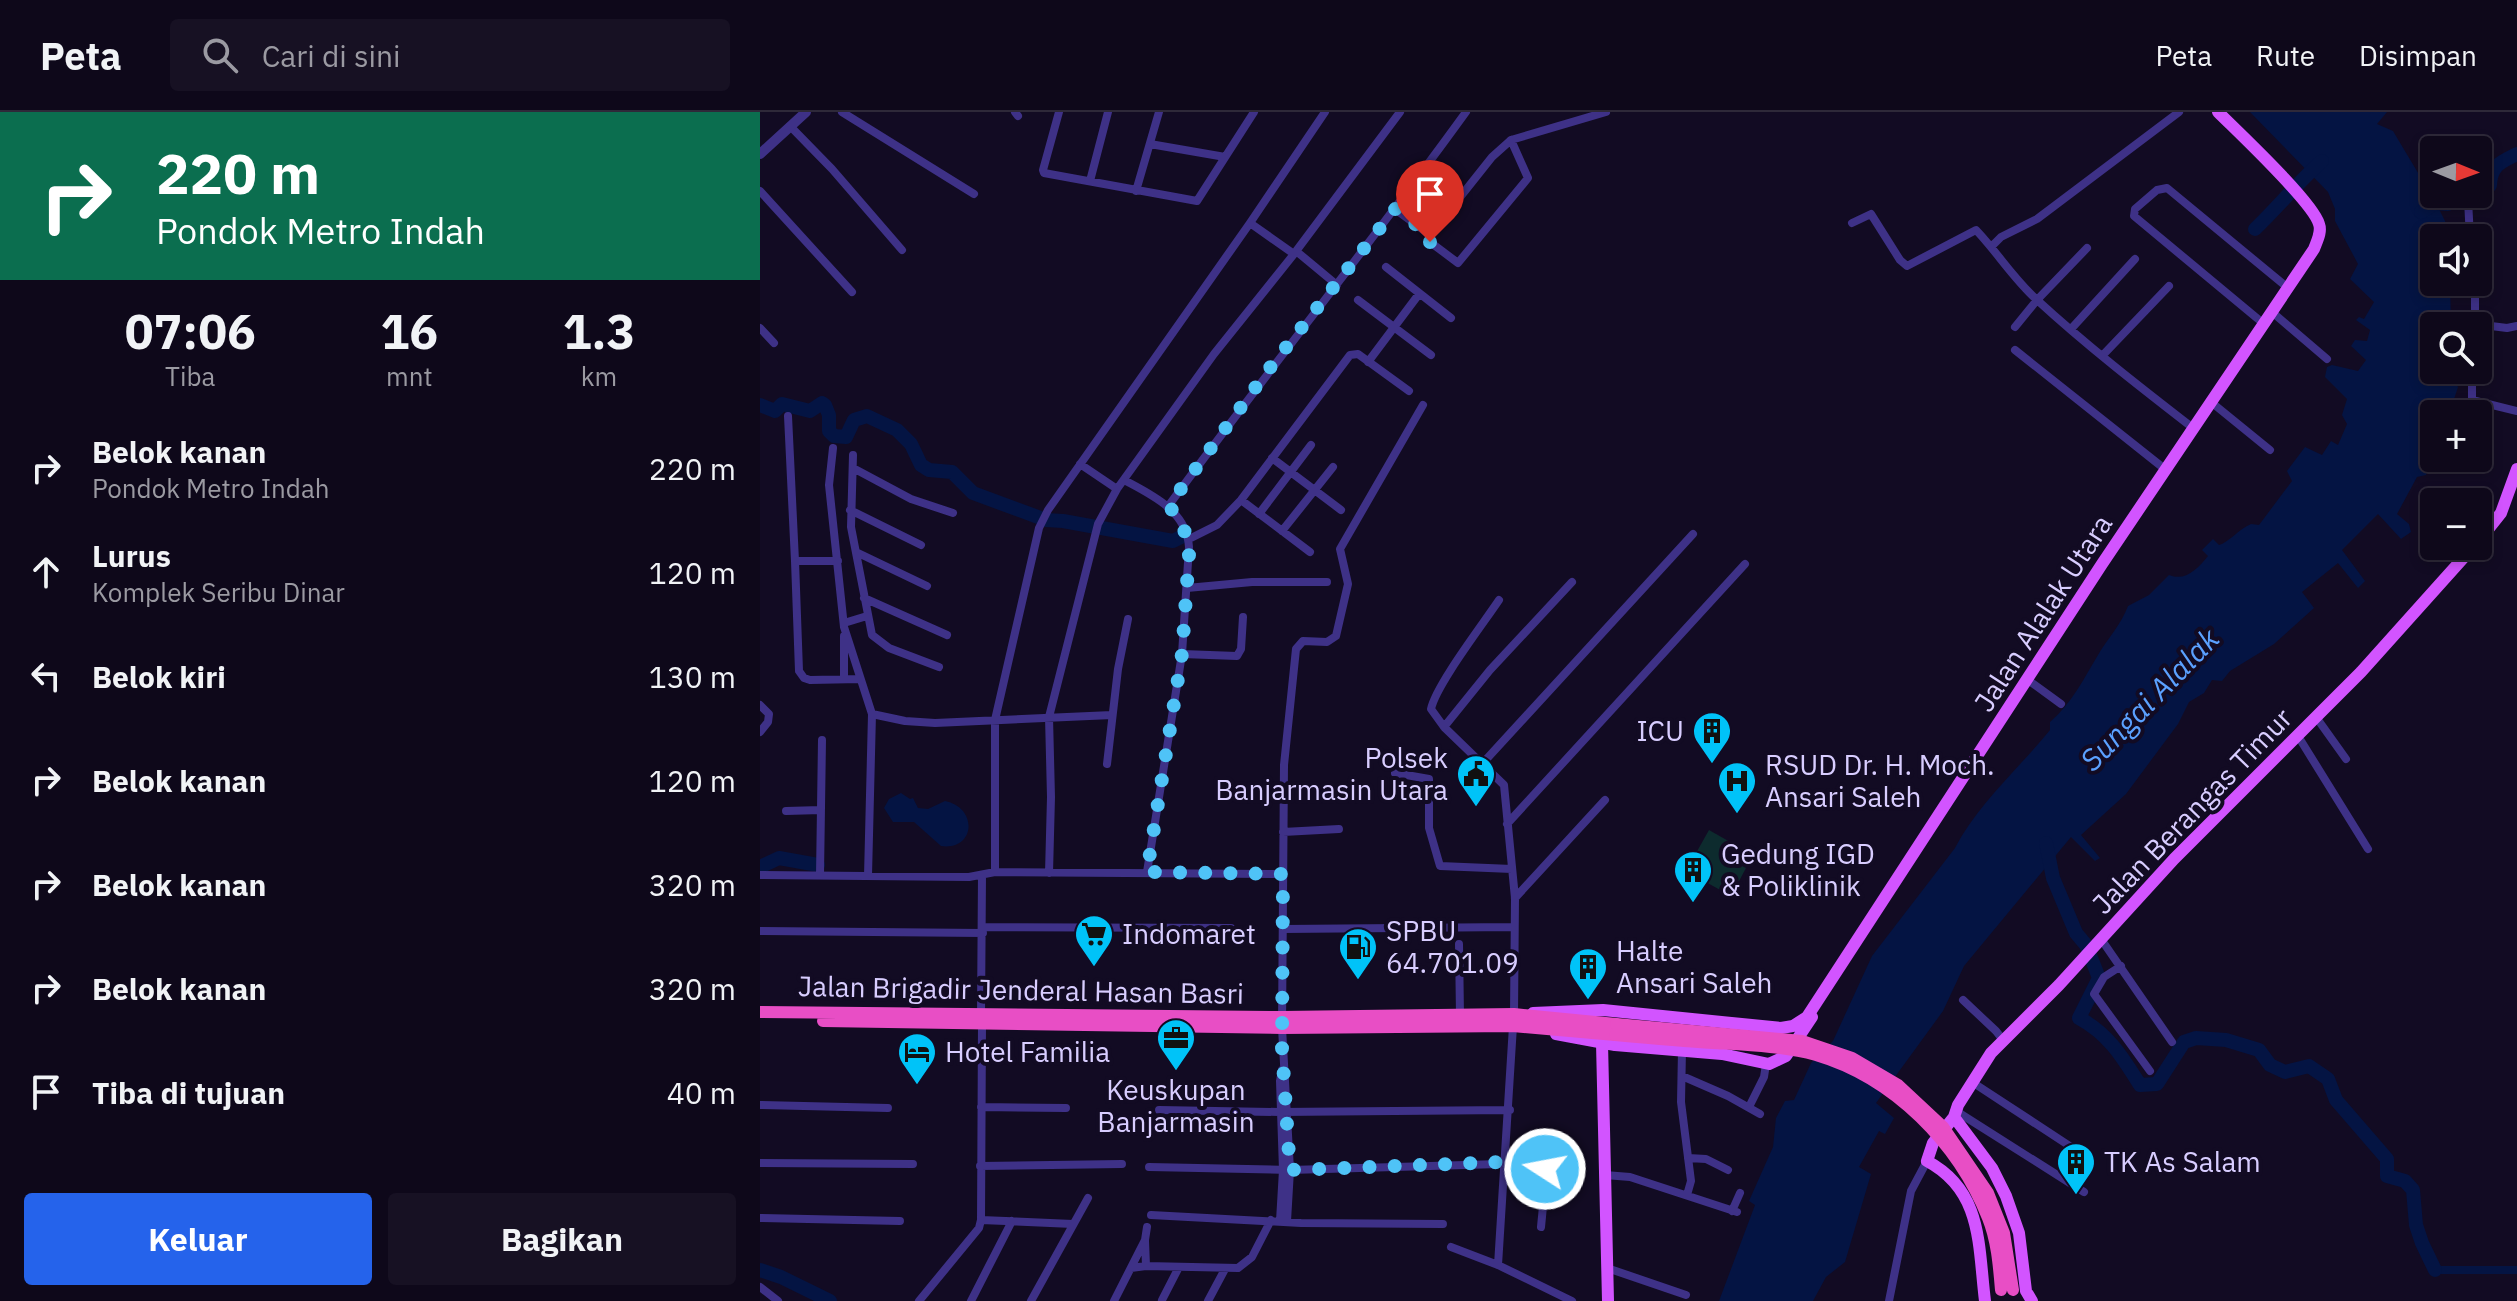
<!DOCTYPE html>
<html lang="id">
<head>
<meta charset="utf-8">
<style>
	:root { --surface:#0e081a; --page:#171123; --text:#f1f3f6; --muted:#9b9aa2; --line:#2e2939; --accent:#2563eb }
	body { margin:0; font-family:"IBM Plex Sans",sans-serif; background:var(--page); color:var(--text); height:100vh; display:flex; flex-direction:column; font-size:30px; white-space:nowrap }
	* { box-sizing:border-box; margin:0 }
	p { font-size:26px; color:var(--muted) }
	.icon { flex:none; width:44px; height:44px; fill:none; stroke:currentColor; stroke-width:2; stroke-linecap:round; stroke-linejoin:round }
	.map { position:relative; flex:1; overflow:hidden }
	.sheet { display:flex; flex-direction:column; background:var(--surface); width:760px }
	.sheet>* { flex:none }
	.top-card { background:#0b6e4f; color:#fff; overflow:hidden }
	.needle { width:52px; rotate:91deg }
	.buttons { position:absolute; left:1660px; top:24px; display:grid; gap:16px }
	.buttons a { display:grid; place-items:center; width:72px; height:72px; border-radius:8px; background:var(--surface); box-shadow:0 4px 12px #0003,0 0 0 2px var(--line); font-size:40px }
	.pin { position:absolute; display:grid; place-items:center; width:68px; height:68px; color:#fff; margin:-82px -34px; border-radius:50% 50% 50% 0; rotate:-45deg; box-shadow:0 0 8px #0007 }
	.pin .icon { rotate:45deg }
	.me { position:absolute; width:88px; margin:-44px; rotate:281deg; stroke-linejoin:round; filter:drop-shadow(0 0 6px #0008) }
	.turn { display:flex; align-items:center; gap:28px; height:168px; padding:0 24px; font-size:36px }
	.turn .icon { width:104px; height:104px; stroke-width:2.5 }
	.turn b { display:block; font-size:56px; line-height:68px }
	.eta { display:flex; justify-content:space-evenly; align-items:center; height:136px; text-align:center }
	.eta b { font-size:48px; font-weight:700; line-height:56px }
	.cta { display:flex; gap:16px; margin-top:auto; padding:16px 24px }
	.cta a { flex:1; height:92px; border-radius:8px; background:var(--accent); color:#fff; font-size:32px; font-weight:700; line-height:92px; text-align:center }
	.cta a+a { background:var(--page); color:var(--text) }
	ul { padding:0; list-style:none }
	li { display:flex; align-items:center; gap:24px; height:104px; padding:0 24px }
	li div { flex:1 }
	li b { display:block; font-size:30px }
	li em { font-style:normal }
	header { display:flex; align-items:center; gap:48px; box-sizing:border-box; height:112px; padding:0 40px; background:var(--surface); border-bottom:2px solid var(--line) }
	header strong { font-size:38px }
	nav { display:flex; gap:44px; margin-inline-start:auto; font-size:28px }
	.search { width:560px; height:72px; background:var(--page); display:flex; align-items:center; gap:20px; box-sizing:border-box; padding:0 28px; border-radius:8px; color:var(--muted); font-size:30px }
	main { display:flex; flex:1; min-height:0 }
	.map>svg:first-child { display:block }
</style>
</head>
<body>
<header>
<strong>Peta</strong>
<div class="search"><svg class="icon" aria-label="search" viewBox="0 0 24 24"><circle cx="10" cy="10" r="6"/><path d="M15 15l6 6"/></svg>Cari di sini</div>
<nav><a>Peta</a><a>Rute</a><a>Disimpan</a></nav>
</header>
<main>
<section class="sheet">
<div class="top-card">
<div class="turn"><svg class="icon" aria-label="right" viewBox="0 0 24 24"><path d="M7 20v-9h11M14 6l5 5-5 5"/></svg><div><b>220 m</b>Pondok Metro Indah</div></div>
</div>
<div class="eta">
<div><b>07:06</b><p>Tiba</p></div>
<div><b>16</b><p>mnt</p></div>
<div><b>1.3</b><p>km</p></div>
</div>
<ul>
<li><svg class="icon" aria-label="right" viewBox="0 0 24 24"><path d="M7 20v-9h11M14 6l5 5-5 5"/></svg><div><b>Belok kanan</b><p>Pondok Metro Indah</p></div><em>220 m</em></li>
<li><svg class="icon" aria-label="ahead" viewBox="0 0 24 24"><path d="M12 20V5M6 11l6-6 6 6"/></svg><div><b>Lurus</b><p>Komplek Seribu Dinar</p></div><em>120 m</em></li>
<li><svg class="icon" aria-label="left" viewBox="0 0 24 24"><path d="M17 20v-9H6M10 6l-5 5 5 5"/></svg><div><b>Belok kiri</b></div><em>130 m</em></li>
<li><svg class="icon" aria-label="right" viewBox="0 0 24 24"><path d="M7 20v-9h11M14 6l5 5-5 5"/></svg><div><b>Belok kanan</b></div><em>120 m</em></li>
<li><svg class="icon" aria-label="right" viewBox="0 0 24 24"><path d="M7 20v-9h11M14 6l5 5-5 5"/></svg><div><b>Belok kanan</b></div><em>320 m</em></li>
<li><svg class="icon" aria-label="right" viewBox="0 0 24 24"><path d="M7 20v-9h11M14 6l5 5-5 5"/></svg><div><b>Belok kanan</b></div><em>320 m</em></li>
<li><svg class="icon" aria-label="arrive" viewBox="0 0 24 24"><path d="M6 21V4h12l-3 4 3 4H6"/></svg><div><b>Tiba di tujuan</b></div><em>40 m</em></li>
</ul>
<div class="cta"><a>Keluar</a><a>Bagikan</a></div>
</section>
<div class="map">
<svg width="1757" height="1189" viewBox="0 0 1757 1189">
	<rect width="100%" height="100%" fill="#120b23"/>
	<path fill="#0d2b2e" d="M949,718L993,743L971,784L926,759Z"/>
	<path fill="#041443" d="M1490,0H1627L1617,12L1633,19L1676,91L1685,109L1689,126H1674V170H1690L1691,214H1674V258H1689V263L1698,275L1689,302H1674V343L1666,363L1657,365L1637,402L1649,412L1651,420L1641,427L1618,402L1582,438L1605,469L1598,476L1578,451L1542,480L1554,496L1514,532L1470,559L1462,569L1452,568L1444,581L1429,590L1418,612L1366,682L1321,723L1340,746L1335,749L1311,725L1204,854L1183,899L1116,991L1134,1006L1125,1022L1119,1019L1099,1055L1111,1062L1085,1150L1066,1165L1053,1189H959L995,1093L989,1089L1013,1035L1016,1006L1025,989L1034,988L1051,951L1073,929L1112,844L1195,736C1218,692 1259,656 1290,618V610C1312,591 1323,568 1338,543C1348,526 1361,513 1368,494L1389,483L1409,463C1426,470 1438,456 1448,444L1442,438L1453,427L1459,433C1468,431 1479,417 1491,412L1499,413L1532,369L1527,359L1545,335L1562,343L1571,329L1578,333L1587,312L1582,303L1587,287L1565,265L1567,255L1572,253L1598,259L1606,248L1591,234L1595,228L1607,229L1610,218L1596,208L1599,205L1604,207L1614,190L1590,167L1598,152L1575,109V97L1568,80Z
		M141,681L150,687L153,686L158,696L168,697L185,689C219,696 215,739 181,734L154,710H133L124,696L129,687Z"/>
	<g fill="none" stroke-linecap="round" stroke-linejoin="round">
		<path stroke="#041443" stroke-width="8" d="M1675,1158H1757"/>
		<path stroke="#041443" stroke-width="14" d="M1718,80L1722,82L1730,73C1731,53 1741,50 1757,42
			M1661,100L1676,91L1688,92V82
			M1495,117C1519,94 1538,70 1562,49
			M0,293L15,299L22,292L50,299L62,291L65,293L69,303V319L74,324L86,325L94,308L107,304L137,318L151,332L161,353L169,358L192,360L213,381L286,408L303,409L413,429L421,425
			M1286,731L1293,766L1316,821L1326,833L1339,866L1319,906C1349,922 1363,946 1380,973L1397,972L1424,930L1436,926L1466,928L1499,938L1510,953L1525,960L1549,954L1568,967L1576,988L1627,1047V1064L1645,1069L1653,1078L1656,1113L1662,1131L1675,1158
			M0,755L19,746L58,753
			M0,1158L21,1165L70,1189"/>
		<path stroke="#3e3187" stroke-width="8" d="M82,0L214,82
			M255,0L258,4
			M299,0L283,58L284,61L437,89L494,0
			M30,14L72,57L142,138
			M390,32L465,45
			M330,69L348,0
			M0,79L92,180
			M376,79L399,0
			M1708,88L1710,126
			M635,97L670,123V130L698,151L768,66L751,28
			M490,111L534,142L640,0
			M1092,111L1111,102L1140,148L1147,154L1216,118C1237,140 1253,166 1276,187C1326,233 1380,275 1433,316
			M670,123L732,45L751,28L846,0
			M1231,135L1241,125L1277,107L1419,0
			M536,139L577,173
			M626,155L691,206
			M1715,170V214
			M598,188L671,243
			M1512,200L1567,247
			M1504,212L1374,104L1375,97L1397,78L1407,76L1528,176
			M1715,212L1747,216L1757,214
			M1255,215L1277,188L1327,136
			M0,216L14,231
			M1311,217L1375,147
			M1255,238L1406,358
			M1342,244L1409,174
			M608,250L659,182
			M1712,258V288L1757,299
			M1451,290L1510,338
			M28,304L35,449
			M73,336L69,373L84,515L112,602L108,764
			M93,343L91,415L112,523L129,536L179,555
			M512,346L581,398
			M320,352L357,377
			M93,356L151,387L193,401
			M364,368C392,383 427,399 429,435L422,542L387,760
			M481,388L550,440
			M409,393C506,261 610,133 706,0
			M90,398L161,433
			M499,402L551,333
			M522,419L573,355
			M429,427L457,413L481,388L590,243L598,242L649,279
			M96,440L167,474
			M78,449H35L39,559L44,566L50,568L100,567
			M427,476L492,470H567
			M104,486L187,523
			M739,488C723,512 676,573 671,597L684,615L744,673L755,786L754,902
			M84,511L107,504
			M422,542L477,544L481,537L483,505
			M84,567V524
			M1268,568L1301,592
			M0,593L9,602L8,610L0,620
			M112,602L145,609L175,611L352,603
			M1556,605L1586,647
			M684,615L730,558L812,470
			M1538,624L1608,737
			M347,652L358,557L368,507
			M635,661L669,667V716L680,754L752,757
			M702,665L722,652L933,422
			M26,699L61,698
			M747,712L985,452
			M523,720L579,717
			M235,760V608L279,416L288,398L490,111L565,0
			M289,761L291,685L289,605L338,412L357,377L454,242L534,142
			M0,763L209,765L235,760L523,762
			M60,763L62,628
			M755,786L845,688
			M223,815L471,816
			M523,817L754,815
			M0,819L223,821
			M1341,827L1412,930
			M699,832L700,904
			M1361,854L1344,865L1334,882L1390,959
			M1203,888L1236,919L1243,928
			M221,902L222,763
			M922,938L921,990L931,1069L927,1083
			M922,964L968,984L1000,1002
			M1212,970L1331,1048
			M0,993L128,996
			M221,995L306,996
			M989,995L1004,965L1006,952
			M399,998L519,1000L750,998
			M1196,999L1324,1080
			M928,1046L946,1047L968,1058
			M0,1051L153,1052
			M220,1054L362,1052
			M389,1055L530,1058L778,1051L785,1055L786,1063L781,1115
			M845,1063L870,1065L977,1100
			M972,1099L980,1081
			M391,1103L541,1111L683,1112
			M0,1106L140,1109
			M221,1108L222,912
			M520,1109L523,1058L520,969L522,958
			M527,1109L530,1058L522,916L524,653L536,537L543,529L567,530L576,524L588,472L580,437L663,293
			M385,1129L386,1154
			M691,1135L738,1153L812,1189
			M738,1153L753,914
			M371,1156L386,1154L478,1156L492,1145L511,1108
			M847,1156L926,1183
			M0,1175L18,1189
			M402,1188L419,1155
			M159,1189L219,1116L221,1108L313,1112
			M211,1189L252,1109
			M271,1189L328,1086
			M354,1189L385,1128L387,1115
			M448,1189L465,1157
			M1129,1189L1151,1079L1167,1049"/>
		<path stroke="#3e3187" stroke-width="10" d="M0,42L46,0"/>
		<path stroke="#d254ff" stroke-width="12" d="M1718,430L1741,401L1757,357
			M773,901L843,898L1021,916L1033,914L1047,905L1342,452L1554,137C1557,129 1562,120 1559,112C1553,90 1478,20 1458,0
			M796,922L855,933L962,942L1009,952L1026,944L1052,905
			M842,931L848,1189
			M1194,1005L1232,1056L1246,1084L1259,1121L1266,1179L1272,1189
			M1225,1189C1218,1133 1223,1079 1167,1049L1173,1031L1194,1005L1198,993L1231,941L1299,873L1414,747L1601,560L1714,434"/>
		<path stroke="#e84ec5" stroke-width="12" d="M0,900L522,905L754,902L856,912
			M63,909L522,916L753,914L855,923"/>
		<path stroke="#e84ec5" stroke-width="12" d="M856,912L1042,929L1092,946L1138,973L1183,1015L1228,1081L1244,1121L1253,1178
			M855,923C888,926 921,929 953,931C988,933 1022,934 1056,943C1134,966 1198,1031 1228,1106C1237,1128 1239,1154 1241,1178"/>
	</g>
	<g fill="none" stroke-linecap="round" stroke-linejoin="round">
		<path stroke="#4fc3f7" stroke-width="14" stroke-dasharray="0 25.2" d="M670,130V123L635,97L509,257L409,393L429,427V443L422,542L387,760L523,762L522,936L530,1058L743,1050L778,1051L785,1057"/>
	</g>
	<defs>
		<g id="building-pin" transform="scale(2)"><path d="M0 17L-7.5 6A9.5 9.5 0 1 1 7.5 6Z" fill="#00c3f8" stroke="#120b23"/><path d="M-4-6H4V6H1V3H-1V6H-4ZM-2.5-4.3h1.7v1.8h-1.7ZM.8-4.3h1.7v1.8H.8ZM-2.5-1h1.7V.8h-1.7ZM.8-1h1.7V.8H.8Z" fill="#111"/></g>
		<g id="civic-pin" transform="scale(2)"><path d="M0 17L-7.5 6A9.5 9.5 0 1 1 7.5 6Z" fill="#00c3f8" stroke="#120b23"/><path d="M-.6-6.5H3V-4.5H.6V-3L4-1V1h2V6H-6V1h2V-1L-.6-3ZM-1.2 2.5V6h2.4V2.5Z" fill="#111"/></g>
		<g id="hospital-pin" transform="scale(2)"><path d="M0 17L-7.5 6A9.5 9.5 0 1 1 7.5 6Z" fill="#00c3f8" stroke="#120b23"/><path d="M-5-5h3v3.5h4V-5h3V5h-3V1.5h-4V5h-3Z" fill="#111"/></g>
		<g id="supermarket-pin" transform="scale(2)"><path d="M0 17L-7.5 6A9.5 9.5 0 1 1 7.5 6Z" fill="#00c3f8" stroke="#120b23"/><path d="M-6-5.5h2.5l.6 2H6L4.5 2H-2.5L-4.4-4H-6ZM-1.5 3.2a1.3 1.3 0 1 0 .1 0ZM3 3.2a1.3 1.3 0 1 0 .1 0Z" fill="#111"/></g>
		<g id="fuel-pin" transform="scale(2)"><path d="M0 17L-7.5 6A9.5 9.5 0 1 1 7.5 6Z" fill="#00c3f8" stroke="#120b23"/><path d="M-5.5-6h7V0h2V4h1.3V-2.5L3-4.5l.8-.8L6-3V5H2.5V1h-1V6h-7ZM-4.2-4.7v3.2H.2V-4.7Z" fill="#111"/></g>
		<g id="office-pin" transform="scale(2)"><path d="M0 17L-7.5 6A9.5 9.5 0 1 1 7.5 6Z" fill="#00c3f8" stroke="#120b23"/><path d="M-6-3h4V-5.5h4V-3h4V5H-6ZM-1-4.5V-3h2v-1.5ZM-6 0V1H6V0Z" fill="#111"/></g>
		<g id="hotel-pin" transform="scale(2)"><path d="M0 17L-7.5 6A9.5 9.5 0 1 1 7.5 6Z" fill="#00c3f8" stroke="#120b23"/><path d="M-6-4.5h1.5V1H6V5H4.5V3h-9V5H-6ZM-4 0a1.8 1.8 0 1 1 3.6 0ZM.5 0V-2.5h3Q6-2.5 6 0Z" fill="#111"/></g>
	</defs>
	<g fill-rule="evenodd">
		<use href="#building-pin" x="952" y="619"/>
		<use href="#civic-pin" x="716" y="662"/>
		<use href="#hospital-pin" x="977" y="669"/>
		<use href="#building-pin" x="933" y="758"/>
		<use href="#supermarket-pin" x="334" y="822"/>
		<use href="#fuel-pin" x="598" y="835"/>
		<use href="#building-pin" x="828" y="855"/>
		<use href="#office-pin" x="416" y="926"/>
		<use href="#hotel-pin" x="157" y="940"/>
		<use href="#building-pin" x="1316" y="1050"/>
	</g>
	<g text-anchor="middle" stroke-width="8" stroke-linejoin="round" paint-order="stroke">
		<g font-size="28" fill="#d8cdff" stroke="#120b23">
			<text transform="translate(1283 501) rotate(-57)" y="10">Jalan Alalak Utara</text>
			<text transform="translate(1432 699) rotate(-46)" y="10">Jalan Berangas Timur</text>
			<text transform="translate(261 878) rotate(1)" y="10">Jalan Brigadir Jenderal Hasan Basri</text>
		</g>
		<g font-size="28" fill="#d8cdff" stroke="#120b23" text-anchor="start">
			<text x="924" y="629" text-anchor="end">ICU</text>
			<text x="688" y="656" text-anchor="end">Polsek<tspan x="688" dy="32">Banjarmasin Utara</tspan></text>
			<text x="1005" y="663">RSUD Dr. H. Moch.<tspan x="1005" dy="32">Ansari Saleh</tspan></text>
			<text x="961" y="752">Gedung IGD<tspan x="961" dy="32">&amp; Poliklinik</tspan></text>
			<text x="626" y="829">SPBU<tspan x="626" dy="32">64.701.09</tspan></text>
			<text x="362" y="832">Indomaret</text>
			<text x="856" y="849">Halte<tspan x="856" dy="32">Ansari Saleh</tspan></text>
			<text x="185" y="950">Hotel Familia</text>
			<text x="416" y="988" text-anchor="middle">Keuskupan<tspan x="416" dy="32">Banjarmasin</tspan></text>
			<text x="1344" y="1060">TK As Salam</text>
		</g>
		<g font-size="30" font-style="italic" fill="#5ba1ff" stroke="#120b23">
			<text transform="translate(1390 588) rotate(-46)" y="10">Sungai Alalak</text>
		</g>
	</g>
</svg>
<div class="buttons">
<a><svg class="needle" viewBox="-14 -14 28 28"><path d="M0-13l5 13h-10z" fill="#e53935"/><path d="M0 13l5-13h-10z" fill="#9b9aa2"/></svg></a>
<a><svg class="icon" aria-label="sound" viewBox="0 0 24 24"><path d="M4 9h4l5-4v14l-5-4H4zM17 9q2 3 0 6"/></svg></a>
<a><svg class="icon" aria-label="search" viewBox="0 0 24 24"><circle cx="10" cy="10" r="6"/><path d="M15 15l6 6"/></svg></a>
<a>+</a>
<a>−</a>
</div>
<div class="pin" style="left:670px;top:130px;background:#d93025"><svg class="icon" aria-label="arrive" viewBox="0 0 24 24"><path d="M6 21V4h12l-3 4 3 4H6"/></svg></div>
<svg class="me" style="left:785px;top:1057px" viewBox="-20 -20 40 40"><circle r="17" fill="#4fc3f7" stroke="#fff" stroke-width="3"/><path d="M0-11L8 9 0 5-8 9z" fill="#fff"/></svg>
</div>
</main>
</body>
</html>
